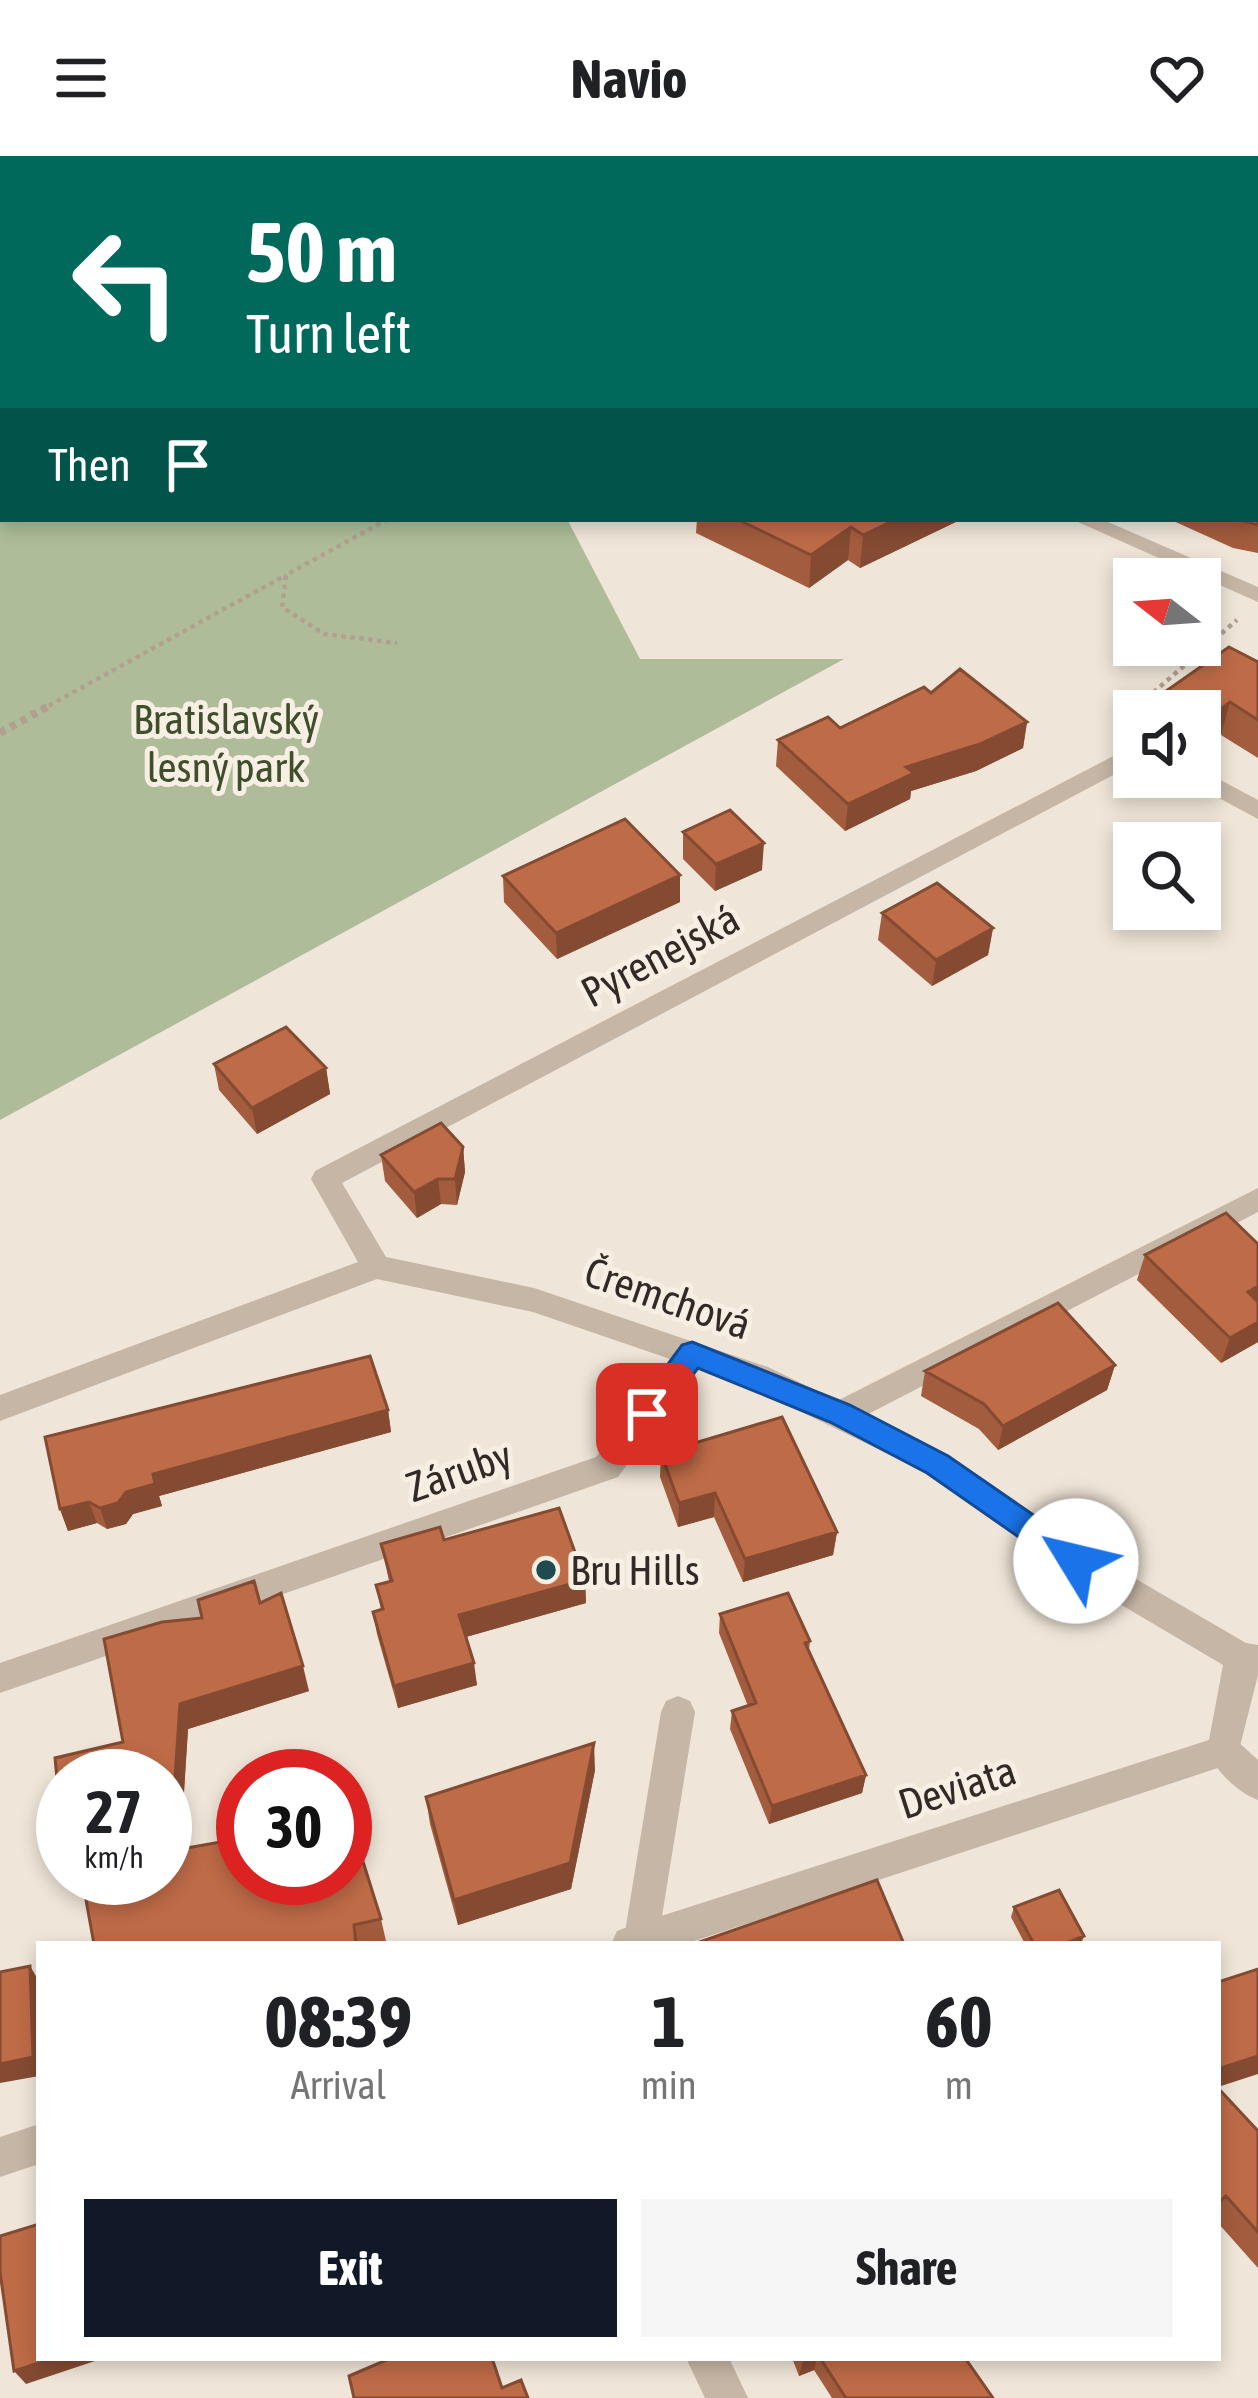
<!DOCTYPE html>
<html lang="en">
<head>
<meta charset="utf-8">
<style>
	:root { --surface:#fff; --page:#f6f6f6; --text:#202124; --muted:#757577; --accent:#111827 }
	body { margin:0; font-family:"Asap Condensed",sans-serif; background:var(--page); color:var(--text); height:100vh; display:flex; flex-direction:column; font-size:45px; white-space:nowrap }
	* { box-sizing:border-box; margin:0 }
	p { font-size:39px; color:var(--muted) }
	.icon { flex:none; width:66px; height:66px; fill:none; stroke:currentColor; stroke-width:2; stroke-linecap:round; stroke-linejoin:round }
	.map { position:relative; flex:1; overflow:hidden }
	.sheet { position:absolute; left:36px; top:1785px; width:1185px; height:420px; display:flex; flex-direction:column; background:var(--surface); border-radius:0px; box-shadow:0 6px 18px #0003 }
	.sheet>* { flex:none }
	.banner { position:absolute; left:0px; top:0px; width:1260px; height:366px; box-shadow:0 6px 18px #0003; background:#00695c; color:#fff; overflow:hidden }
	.needle { width:78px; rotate:287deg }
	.buttons { position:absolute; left:1113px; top:402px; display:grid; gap:24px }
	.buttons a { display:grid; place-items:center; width:108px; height:108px; border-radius:0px; background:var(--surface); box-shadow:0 6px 18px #0003; font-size:60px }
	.speed { position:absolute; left:36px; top:1593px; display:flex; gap:24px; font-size:60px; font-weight:700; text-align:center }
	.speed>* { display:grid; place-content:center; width:156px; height:156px; border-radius:50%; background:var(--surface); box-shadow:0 6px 18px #0003; line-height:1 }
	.speed small { font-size:30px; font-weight:400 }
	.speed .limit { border:18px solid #d22; background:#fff; color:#111 }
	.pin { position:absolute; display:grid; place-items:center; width:102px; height:102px; color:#fff; margin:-51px; border-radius:24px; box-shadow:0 6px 18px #0006 }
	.me { position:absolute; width:132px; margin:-66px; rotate:306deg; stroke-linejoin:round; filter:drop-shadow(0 0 9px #0008) }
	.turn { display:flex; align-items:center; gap:42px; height:252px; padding:0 48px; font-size:54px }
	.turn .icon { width:156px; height:156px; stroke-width:2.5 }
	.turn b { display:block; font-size:84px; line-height:102px }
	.then { display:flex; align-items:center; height:114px; padding:0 48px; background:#0003; gap:24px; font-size:45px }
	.eta { display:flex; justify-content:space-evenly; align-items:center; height:204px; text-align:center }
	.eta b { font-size:72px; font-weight:700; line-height:84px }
	.action { display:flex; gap:24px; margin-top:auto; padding:24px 48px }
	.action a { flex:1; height:138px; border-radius:0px; background:var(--accent); color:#fff; font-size:48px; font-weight:700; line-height:138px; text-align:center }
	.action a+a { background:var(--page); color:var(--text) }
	header { display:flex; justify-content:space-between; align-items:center; height:156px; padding:0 48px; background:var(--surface); font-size:54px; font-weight:700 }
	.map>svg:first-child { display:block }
</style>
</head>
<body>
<header><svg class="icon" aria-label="menu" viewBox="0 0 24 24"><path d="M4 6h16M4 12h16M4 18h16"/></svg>Navio<svg class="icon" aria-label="heart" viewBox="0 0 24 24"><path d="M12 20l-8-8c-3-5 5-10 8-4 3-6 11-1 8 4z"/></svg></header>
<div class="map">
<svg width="1258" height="2242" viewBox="0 0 1258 2242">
	<rect width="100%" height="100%" fill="#efe5d8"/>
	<path fill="#aebc99" d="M0,0H1237L3,3V363H567L640,503H844L0,964Z"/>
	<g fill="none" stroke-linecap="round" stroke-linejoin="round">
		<path fill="#79a5aa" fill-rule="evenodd" d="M1199,0H1209L1208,3H1198Z"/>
		<path stroke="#b1a08f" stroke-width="4.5" stroke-dasharray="4.5 4.5" stroke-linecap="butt" d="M680,3L684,0
			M388,363L286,419L282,451L324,478L397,487
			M41,554L286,419
			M1133,554L1237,464"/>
		<path stroke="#b1a08f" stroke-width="8" stroke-dasharray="6 6" stroke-linecap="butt" d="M1117,568L1136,551
			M0,577L47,551"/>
		<path fill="#c6b6a5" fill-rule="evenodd" d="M1258,1032V1056L851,1267L840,1271L829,1267L824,1258L829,1249Z
			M678,1540L690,1545L695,1556L658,1785L623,1788L661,1556L666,1545Z
			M1224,1579L1236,1584L1258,1604V1644C1238,1637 1216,1615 1207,1595L1212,1584Z"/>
		<path fill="#c6b6a5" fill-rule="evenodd" d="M1258,64V76L1257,77V65Z
			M1071,363H1101L1258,431V446Z
			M1125,594L1134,597V608L342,1027L386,1101L534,1132L768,1211L949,1299L1088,1395L1246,1487L1258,1489V1519L1236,1606L685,1788H611L617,1775L630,1770L1209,1584L1223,1509L1064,1415L927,1317L746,1229L698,1212L618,1321L0,1537V1507L596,1301L670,1203L533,1156L377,1123L0,1265V1239L358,1106L311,1023L315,1015Z
			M1200,613L1258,644V663L1191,627L1188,621H1200Z
			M39,1968V2008L0,2021V1981Z
			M686,2202H729L748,2242H705Z"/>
	</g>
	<path fill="#a35c3d" d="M1258,303V397L1233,392L1169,363H1257Z
		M697,363H962L860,412L848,404L809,432L696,377Z
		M1258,506V602L1221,579L1202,593L1200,591V555H1162L1166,535Z
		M931,537L1027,566L1023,592L976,615L911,635L910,643L845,675L776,610L778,584L840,572Z
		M683,676L762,714L715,735L683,703Z
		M680,719V746L557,803L504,746L503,720Z
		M882,757L993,772L988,799L932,830L878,784Z
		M214,908L326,912L330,938L257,978L219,934Z
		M463,991L465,1016L457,1049L441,1048L417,1062L385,1025L381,999Z
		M1258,1088V1186L1221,1207L1137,1124L1145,1099Z
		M1115,1209L1107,1234L998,1294L979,1273L921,1240L925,1215Z
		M388,1254L391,1276L159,1340L162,1350L133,1358L126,1368L107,1373L97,1367L68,1375L60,1353Z
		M661,1297L837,1376L833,1399L743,1426L714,1361L678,1371L660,1321Z
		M444,1384L585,1424L586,1447L466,1481L477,1529L398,1552L377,1478L373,1456L381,1454L376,1429L389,1425L381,1388Z
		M260,1447L309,1535L188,1573L180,1693L381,1763L386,1785L372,1788H94L123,1586L202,1462Z
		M720,1458L810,1485L809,1494L866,1619L862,1637L769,1668L730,1573L732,1555L748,1550L719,1477Z
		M595,1614L571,1733L458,1769L430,1668L426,1641Z
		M1014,1751L1081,1788H1025L1011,1761Z
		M1218,1932L1258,1975V2112L1218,2067Z
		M792,2202H965L993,2242H832L814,2214L799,2220Z"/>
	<path fill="#854b32" d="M897,363H962L860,412L863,379Z
		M851,371L848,404L809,432L811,399Z
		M1230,546L1221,579L1202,593L1211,560Z
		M1027,566L1023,592L976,615L911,635L910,643L845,675L848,648L906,611Z
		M764,687L762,714L715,735L716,708Z
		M680,719V746L557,803L556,777Z
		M993,772L988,799L932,830L936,804Z
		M326,912L330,938L257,978L252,952Z
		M463,991L465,1016L457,1049L455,1023Z
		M438,1023L441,1048L417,1062L414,1036Z
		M1258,1130V1150L1248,1136Z
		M1258,1166V1186L1221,1207L1230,1182Z
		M1115,1209L1107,1234L998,1294L1003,1270Z
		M388,1254L391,1276L159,1340L162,1350L133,1358L126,1368L107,1373L100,1352L153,1318Z
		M715,1337L714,1361L678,1371L679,1347Z
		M89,1346L97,1367L68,1375L60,1353Z
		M837,1376L833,1399L743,1426L745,1403Z
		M585,1424L586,1447L462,1482L459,1459Z
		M474,1507L477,1529L398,1552L394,1530Z
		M303,1510L309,1535L188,1573L179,1718L170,1695L180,1548Z
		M594,1587L595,1614L571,1733L458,1769L454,1744Z
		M866,1619L862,1637L769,1668L772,1650Z
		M1084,1780L1081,1788H1064Z
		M30,1810L39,1825V1920L0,1927V1908Z
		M1258,1900V1918L1218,1931V1913Z
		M54,2202H104L26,2228L14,2215Z
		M811,2202H817L814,2214L799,2220L803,2205Z"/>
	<path fill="#be6b47" stroke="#854b32" stroke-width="3" d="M1257,302L1258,303V369L1235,363H1257Z
		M737,363H897L863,379L851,371L811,399Z
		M1229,491L1258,506V564L1230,546L1211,560L1166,535Z
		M960,513L1027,566L980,588L906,611L914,617L848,648L778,584L828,561L840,572L924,531L931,537Z
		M730,654L764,687L716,708L683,676Z
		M625,663L680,719L556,777L503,720Z
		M937,727L993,772L936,804L882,757Z
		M286,871L326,912L252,952L214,908Z
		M441,967L463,991L455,1023H438L414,1036L381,999Z
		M1226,1057L1258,1088V1130L1248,1136L1258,1146V1166L1230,1182L1145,1099Z
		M1058,1147L1115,1209L1003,1270L984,1248L925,1215Z
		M370,1200L388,1254L153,1318L155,1328L126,1336L118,1347L100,1352L89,1346L60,1353L45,1281Z
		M782,1261L837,1376L745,1403L715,1337L679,1347L661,1297Z
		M559,1352L585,1424L459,1459L474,1507L394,1530L373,1456L383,1453L376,1429L392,1425L381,1388L440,1371L444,1384Z
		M254,1425L260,1447L281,1437L303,1510L180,1548L170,1695L243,1682V1722H345V1665L350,1664L381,1763L354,1769L356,1788H94L82,1722H165V1620H63V1685L55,1602L123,1586L104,1483L162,1466L202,1462L198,1444Z
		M788,1437L810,1485L805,1487L866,1619L772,1650L732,1555L756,1547L720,1458Z
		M594,1587L570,1707L454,1744L426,1641Z
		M877,1724L904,1788H694Z
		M1059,1734L1084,1780L1064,1788H1034L1014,1751Z
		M30,1810L33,1901L0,1908V1816Z
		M1258,1813V1900L1218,1913V1826Z
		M1218,1932L1258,1975V2076L1226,2040L1219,2046L1218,2044Z
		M39,2068V2202H54L14,2215L0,2116V2080Z
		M391,2202H492L502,2232L521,2224L528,2242H354L349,2220Z
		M820,2202H965L993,2242H846Z"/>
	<path fill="#1a73e8" stroke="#114b97" stroke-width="3" d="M692,1186L850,1249L948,1300L1087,1396L1091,1405L1087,1414L1076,1418L1066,1414L927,1317L830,1266L698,1212L657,1266H637L632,1258L637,1250L682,1189Z"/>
	<circle fill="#1e4a50" stroke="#f7efe3" stroke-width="4.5" cx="546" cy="1414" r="12"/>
	<g text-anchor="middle" stroke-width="10" stroke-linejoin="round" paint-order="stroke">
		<g font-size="42" fill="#3f4e2b" stroke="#f7efe3">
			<text x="226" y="578">Bratislavský<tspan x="226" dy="48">lesný park</tspan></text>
		</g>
		<g font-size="42" fill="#322a26" stroke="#f7efe3">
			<text transform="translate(660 799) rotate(-28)" y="15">Pyrenejská</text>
			<text transform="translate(668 1142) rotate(19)" y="15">Čremchová</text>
			<text transform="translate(459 1315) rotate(-19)" y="15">Záruby</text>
			<text transform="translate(957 1631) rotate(-18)" y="15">Deviata</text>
		</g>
		<g font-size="42" fill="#322a26" stroke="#f7efe3" text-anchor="start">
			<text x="570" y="1429">Bru Hills</text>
		</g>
	</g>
</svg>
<div class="buttons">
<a><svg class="needle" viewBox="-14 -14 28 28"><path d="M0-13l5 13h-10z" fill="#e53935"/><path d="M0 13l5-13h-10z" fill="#757577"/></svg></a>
<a><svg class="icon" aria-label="sound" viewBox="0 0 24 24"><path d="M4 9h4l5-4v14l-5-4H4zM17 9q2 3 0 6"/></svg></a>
<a><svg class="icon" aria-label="search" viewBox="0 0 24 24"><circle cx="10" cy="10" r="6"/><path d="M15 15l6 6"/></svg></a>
</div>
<div class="speed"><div>27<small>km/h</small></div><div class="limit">30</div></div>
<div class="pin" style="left:647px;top:1258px;background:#d93025"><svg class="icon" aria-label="arrive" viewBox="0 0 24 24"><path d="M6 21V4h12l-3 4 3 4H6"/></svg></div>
<svg class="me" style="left:1076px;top:1405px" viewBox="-20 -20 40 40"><circle r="19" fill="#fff"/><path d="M0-13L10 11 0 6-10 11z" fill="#1a73e8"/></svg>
<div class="banner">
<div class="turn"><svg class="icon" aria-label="left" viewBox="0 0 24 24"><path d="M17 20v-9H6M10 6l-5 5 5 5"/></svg><div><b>50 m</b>Turn left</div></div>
<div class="then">Then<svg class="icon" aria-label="arrive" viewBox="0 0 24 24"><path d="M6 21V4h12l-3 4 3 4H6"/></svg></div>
</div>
<section class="sheet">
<div class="eta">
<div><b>08:39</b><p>Arrival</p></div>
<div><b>1</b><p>min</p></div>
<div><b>60</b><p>m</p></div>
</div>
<div class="action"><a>Exit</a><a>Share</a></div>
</section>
</div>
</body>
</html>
